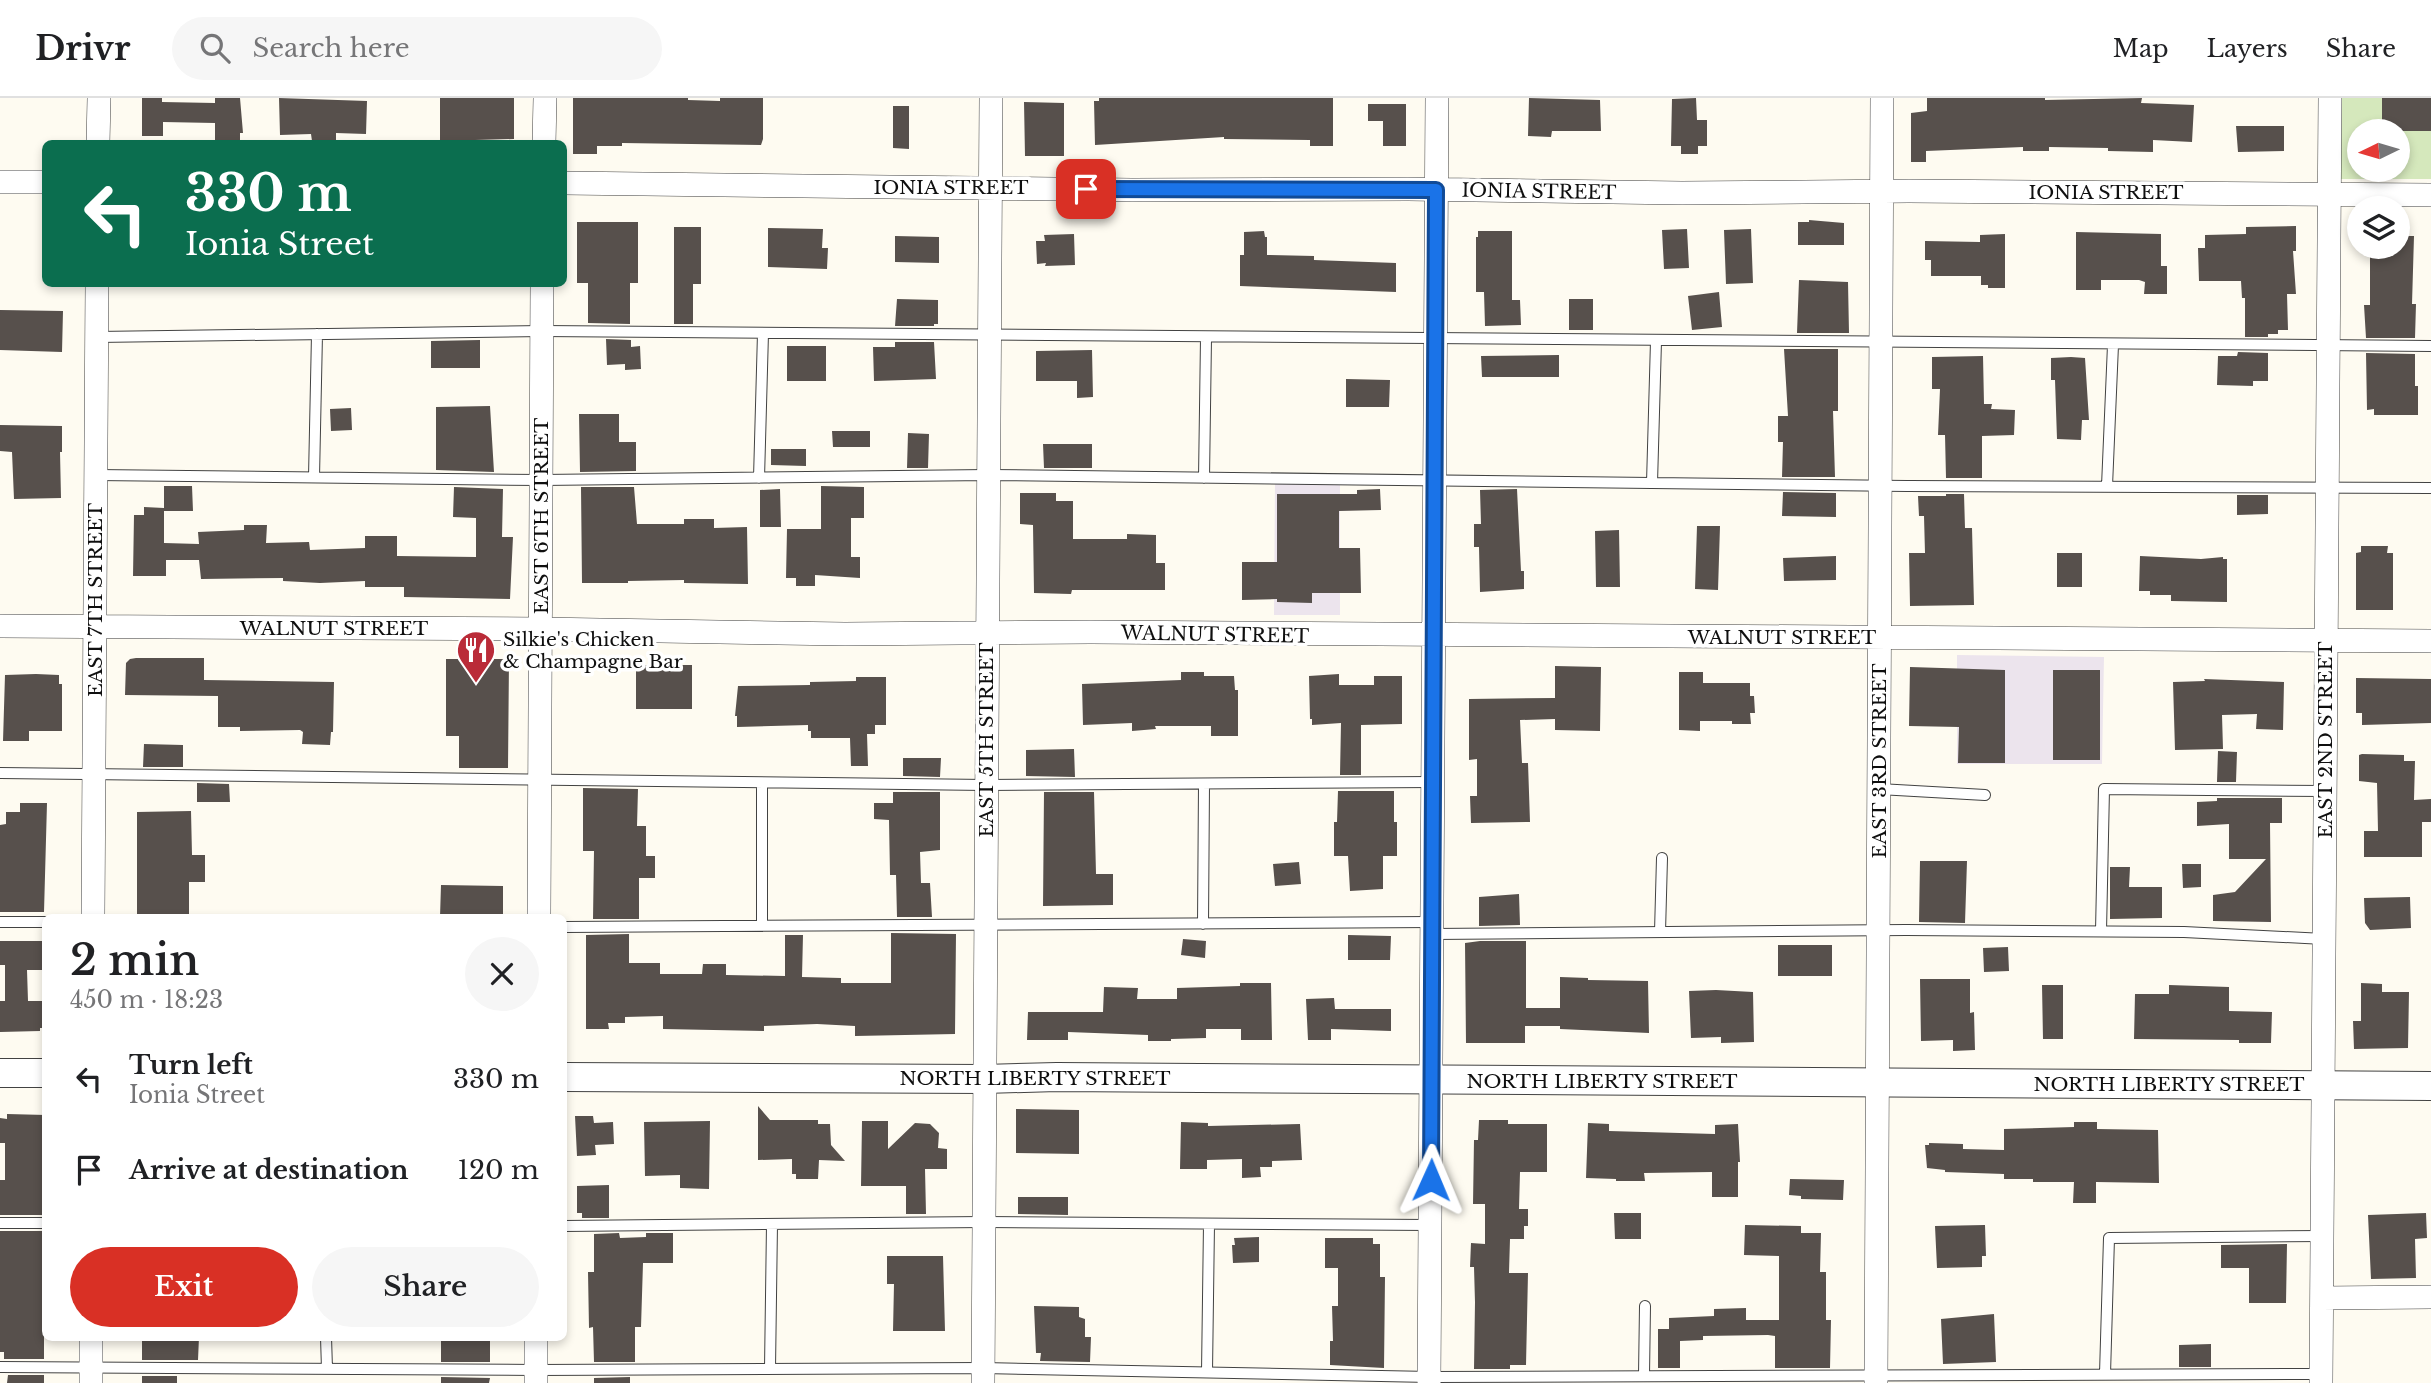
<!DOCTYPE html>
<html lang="en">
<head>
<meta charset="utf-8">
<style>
	:root { --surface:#fff; --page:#f6f6f6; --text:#202124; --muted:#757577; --line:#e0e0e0; --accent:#d93025 }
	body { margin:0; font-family:"Libre Baskerville",serif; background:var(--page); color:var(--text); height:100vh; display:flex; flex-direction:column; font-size:26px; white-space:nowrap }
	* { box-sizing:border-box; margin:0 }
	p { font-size:23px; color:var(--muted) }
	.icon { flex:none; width:38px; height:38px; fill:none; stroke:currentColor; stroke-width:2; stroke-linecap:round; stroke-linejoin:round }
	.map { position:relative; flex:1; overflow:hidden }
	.details { position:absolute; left:42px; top:816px; width:525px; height:427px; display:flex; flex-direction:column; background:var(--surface); border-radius:10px; box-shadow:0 4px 10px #0003 }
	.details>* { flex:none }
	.hud { position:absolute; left:42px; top:42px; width:525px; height:147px; border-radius:10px; box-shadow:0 4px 10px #0003; background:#0b6e4f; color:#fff; overflow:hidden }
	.needle { width:46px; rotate:265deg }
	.controls { position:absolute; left:2347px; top:21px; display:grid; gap:14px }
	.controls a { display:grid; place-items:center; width:63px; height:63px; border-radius:50%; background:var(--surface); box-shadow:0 4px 10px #0003; font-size:35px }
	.pin { position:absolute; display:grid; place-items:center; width:60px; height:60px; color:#fff; margin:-30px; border-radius:14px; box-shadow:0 4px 10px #0006 }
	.me { position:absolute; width:77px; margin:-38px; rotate:1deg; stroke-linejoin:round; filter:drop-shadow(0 0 5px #0008) }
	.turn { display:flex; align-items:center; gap:24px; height:147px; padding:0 28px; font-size:32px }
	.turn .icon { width:91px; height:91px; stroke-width:2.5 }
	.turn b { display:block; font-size:49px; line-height:60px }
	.round { display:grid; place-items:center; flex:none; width:74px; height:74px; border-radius:37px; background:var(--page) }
	.head { display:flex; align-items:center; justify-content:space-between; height:119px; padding:0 28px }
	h1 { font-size:42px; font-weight:600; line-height:52px }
	.primary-button { display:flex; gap:14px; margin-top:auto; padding:14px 28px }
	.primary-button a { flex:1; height:80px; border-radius:42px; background:var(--accent); color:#fff; font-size:28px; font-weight:600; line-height:80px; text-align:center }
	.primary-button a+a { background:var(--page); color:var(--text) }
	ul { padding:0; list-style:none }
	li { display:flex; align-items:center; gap:21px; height:91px; padding:0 28px }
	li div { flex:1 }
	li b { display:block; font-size:26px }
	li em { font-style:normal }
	header { display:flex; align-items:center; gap:42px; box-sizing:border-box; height:98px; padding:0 35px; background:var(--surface); border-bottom:2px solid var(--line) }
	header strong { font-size:33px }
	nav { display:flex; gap:38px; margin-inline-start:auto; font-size:24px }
	.search { width:490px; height:63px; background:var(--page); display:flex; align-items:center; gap:18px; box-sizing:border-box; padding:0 24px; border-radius:38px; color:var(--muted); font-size:26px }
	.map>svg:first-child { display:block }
</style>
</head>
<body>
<header>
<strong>Drivr</strong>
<div class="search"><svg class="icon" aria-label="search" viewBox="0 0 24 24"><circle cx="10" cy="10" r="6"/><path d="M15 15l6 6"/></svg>Search here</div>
<nav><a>Map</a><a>Layers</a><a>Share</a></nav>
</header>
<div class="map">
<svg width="2431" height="1285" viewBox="0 0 2431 1285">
	<rect width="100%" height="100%" fill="#fefbf1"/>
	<path fill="#ece4ed" d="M1275,384L1340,385V517H1274Z
		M1957,557L2104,559L2102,666H1957Z"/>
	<path fill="#d5e8bc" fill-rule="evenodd" d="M2341,0H2431V81H2340ZM2359,33H2398V72H2359Z"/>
	<path fill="#57504c" d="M142,0H162V4L215,5V0H240L243,35H240V42H215V25L163,24V38H142Z
		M279,0L367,3L366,36L336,35V43H312L311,36L280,37Z
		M440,0H514V41L440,43Z
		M573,0H688V2L720,3V0H763V41L761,47L622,45V48H597V56H573Z
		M1099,0H1333V48H1310V42L1224,41V39L1095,47L1094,3H1099Z
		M1529,0L1600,2L1601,33H1552L1551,39L1528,38Z
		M1696,0L1697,22H1707V48H1698V56H1681V48H1671L1672,1Z
		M1927,0H2045V2L2142,0L2141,5L2194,7L2192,44L2153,42V54L2108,53V50L2049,49V53H2023V49L1926,53V64H1911V15L1927,13Z
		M2382,0H2431V33H2382Z
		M1024,4L1064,5V58H1025Z
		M1368,6H1406V48H1383V23H1368Z
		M893,8H909V51L893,50Z
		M2236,28H2284V53L2238,54Z
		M1809,122L1844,125V147H1798V124H1809Z
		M577,124H638V185H630V226L588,225V185H577Z
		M2296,128V153H2293L2296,196H2287L2288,232H2278V236H2268V239H2245V200H2242L2241,183H2199L2198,150H2205V137L2246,136V129Z
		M674,129H701V186H693V226H674Z
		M768,130L823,131L822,150H828L827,171L768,169Z
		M1687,131L1689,170L1664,171L1662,132Z
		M1751,131L1753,185L1726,186L1724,132Z
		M1264,133L1265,139H1267V157L1314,158V162L1396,165V194L1240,188V157H1244V134Z
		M1478,133H1512V202H1520L1521,227L1485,228L1484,194H1476V139H1478Z
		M2076,134L2161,136V168H2167V196H2144L2145,184L2139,182H2101V192H2076Z
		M1074,136L1075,167L1045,168L1046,165L1037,166L1036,143H1045L1044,137Z
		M2005,136V190H1988V187H1981V178H1931V162H1925V143L1980,144V137Z
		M895,138L939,139V165L895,164Z
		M2398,138H2414L2412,206H2416L2415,240H2366L2364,207H2370V149H2398Z
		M1799,182L1848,184L1849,235H1797Z
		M1719,194L1722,229L1692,232L1688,198Z
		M897,201L938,202V226H934V228H895Z
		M1569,201H1593V232H1569Z
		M0,212L63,213L62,254L0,252Z
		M606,241L631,242V249L640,248L641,271L625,272V266L607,267Z
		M480,242V270H431V243Z
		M895,244H934L936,281L874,283L873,249H895Z
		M787,248H826V283H787Z
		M1784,251H1838V313H1833L1835,379H1782L1783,344H1778V318H1788Z
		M1092,252L1093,299L1077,300V283H1036V253Z
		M2238,254L2268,255V283H2253V288L2217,287L2218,258H2237Z
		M2366,255L2415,256V288H2418V317H2374V311L2367,312Z
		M1559,257V279H1482L1481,258Z
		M1983,258L1984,306H1992L1991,311L2015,312L2014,337L1982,338V380H1946L1945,337H1938L1940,291H1932V259Z
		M2071,259L2085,260L2089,322H2082L2081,342L2057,341L2055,282H2051V260Z
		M1346,281L1390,282L1389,309H1346Z
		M490,308L494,374L436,372V309Z
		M351,310L352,332L331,333L330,311Z
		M579,316H619V344H636V373L580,374Z
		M0,327L62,328V354H60L61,400L14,401L12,354L0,353Z
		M832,333H870V349H833Z
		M908,335L929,336L928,370H907Z
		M1043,346H1092V370H1044Z
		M771,351H806V368L771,367Z
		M164,388H192L193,413H164V445L199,446L198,434L244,432V427H267L266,445L309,444L310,452L365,450V438H397V458L476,459V420L453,419L454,389L503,391L502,439H513L510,501L404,499V489H365V483L320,485L283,483V480L201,481L199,462H166V478H133L134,417H144V409L164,410Z
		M821,388L864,389V420H851V459H860V480L815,477V488H796V480H786L787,431H821Z
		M581,389H634L637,426H684V421H714V430L747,429L748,486L684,485V482L628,483V485H582Z
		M780,391L781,429H760V392Z
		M1380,391L1381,412L1339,413V450H1360L1361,495H1312V505L1277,504V501L1242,502V464H1277V396H1357V392Z
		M1517,391L1521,473H1524V491L1480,494L1479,449H1474V426H1481L1480,392Z
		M1783,394L1836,395V419L1782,418Z
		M1020,395H1056V403H1073V441H1127V436L1156,437V465H1165V492H1072L1071,496L1034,495L1033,427L1020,426Z
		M1946,396H1964L1965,430H1972L1974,507L1910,508L1909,455H1925L1924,418H1919L1918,398H1946Z
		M2237,397H2268V416L2237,417Z
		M1697,428H1720L1718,492L1695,491Z
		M1619,432L1620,489H1596L1595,433Z
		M2361,448H2388L2387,455H2393V512H2356V455L2361,454Z
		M2057,455H2082V489H2057Z
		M1836,458V482L1784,483L1783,460Z
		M2140,458L2201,461L2223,459V461H2227V504L2171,503V497H2150V493H2139Z
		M136,560H204V582L334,584L333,634H331L330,647L302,646L303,634L300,632L240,633V629H218V598L125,597L126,565L130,561Z
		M446,561H509L508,670H459V638H446Z
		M636,567H692V611H636Z
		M1555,568L1601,569L1600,633L1555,632V621L1520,622L1522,665H1528L1530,724L1471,725L1470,698H1477V661L1469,662V601L1555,600Z
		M1910,569L2005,572V665H1958L1959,629L1909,628Z
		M2053,572H2100V662H2053Z
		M1181,574H1204V578H1234L1235,592H1238V638H1211V628H1155L1156,631L1132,633V625L1083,627L1082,586L1181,582Z
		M1679,574H1703V585H1750V598H1754L1755,615H1750L1751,626H1732V623H1700V633L1679,632Z
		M36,576L59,577V586H62V633H29V643H3L5,577Z
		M1339,576V587H1374V578H1402V626L1361,627V677H1340L1341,625L1312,627V621H1310L1309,578Z
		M856,579H886V627H875V636H867L868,668H851L850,640H811V633H808V627L737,629V618H735L738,588L810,587V584L856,583Z
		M2356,580L2431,581V625L2362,627V615H2356Z
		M2204,581L2284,584L2283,632L2256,631L2257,616L2222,617L2223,651L2175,652L2173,584L2205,583Z
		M144,646L183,647V669H143Z
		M1074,651L1075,679L1026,678V652Z
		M2218,653L2237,654L2236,684H2217Z
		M2362,656L2404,657V663H2415L2414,702L2431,701V724H2422V759H2364V733H2378L2377,685L2359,683V657Z
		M903,660H941L940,679L903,678Z
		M197,685L229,686L230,704H197Z
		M583,690L638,691L637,728H646V758H655V780H639V821H593L594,753H583Z
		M1338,693H1394V724H1397V758H1383V791L1350,793L1348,758H1334V724H1337Z
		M893,694H940V752L920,754L921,785H930L932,819H897L896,777H890L889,722L874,721V705H893Z
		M1044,694H1094L1096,776H1113V807L1043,808Z
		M2217,700H2282V725H2270L2271,824L2213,823V797L2235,794L2266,761H2229V726L2197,728V704L2217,703Z
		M20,705H47L44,814H0V727L6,726V714H20Z
		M191,713L192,757H205V784H189V818L137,819V714Z
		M1920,763H1967L1965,825L1919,824Z
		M1299,764L1301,786L1275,788L1273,766Z
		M2182,766H2201V789L2183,790Z
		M2110,769H2130L2129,789H2162V820L2110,821Z
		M441,787L503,788V819H440Z
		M1519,796L1520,827L1479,828V799Z
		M2410,799L2411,830L2370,832L2365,825L2364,800Z
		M891,835L956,836L955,936L855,938V928L817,926L764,928V933L663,931V918L625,919V925H608L609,931H586V837L629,836V865H660V876H702L703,866H726V877L785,878V837H803L802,879L841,880V885H891Z
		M1348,837L1391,838L1390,862H1348Z
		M1183,841L1206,843L1205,860L1181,857Z
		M0,843H46V872H27L28,903H46V930H40V933L0,934V903H5V867H0Z
		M1480,843H1526V910H1560V879L1588,880V882L1648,883L1649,935L1560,931V928H1525V945H1466L1465,845Z
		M1778,847H1832V878H1778Z
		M2008,849L2009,873L1984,874L1983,850Z
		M1920,881H1970V915L1974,914L1975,952L1953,953V942L1921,943Z
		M1240,885H1271L1272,942H1241V931H1206V940L1171,941V943H1148V937L1068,934V942H1027L1028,914H1103L1104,889L1138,890L1137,901H1177V890L1240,888Z
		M2361,885L2382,886V894H2409L2408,950L2354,951L2353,923H2361Z
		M2042,887H2063V941H2043Z
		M2169,887L2229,889V913L2272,914L2271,945H2239V942L2134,941L2135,896H2169Z
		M1716,892L1753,894L1754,944L1721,945V939L1691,940L1689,893Z
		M1334,900L1335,911H1391V933L1331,931V942H1308L1306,901Z
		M758,1008L770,1022H818V1026H830L831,1047L845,1063L819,1062L818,1081H796V1076H792V1061L758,1062Z
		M1016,1011L1079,1012V1056L1016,1055Z
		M7,1016L46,1017V1117H0V1082H5V1045H0V1020L7,1021Z
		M575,1018H593L594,1025L613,1024L614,1046L595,1047L596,1057L577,1058Z
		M1479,1022H1508V1026H1547V1074H1520L1519,1111H1528V1128H1524V1141H1510L1509,1175H1528L1526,1267H1510V1271H1474L1475,1204L1474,1169H1470L1471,1145L1485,1146V1106H1473L1474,1042H1478Z
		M710,1023L709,1091L680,1090V1077L645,1078L644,1024Z
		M862,1023H888V1051L915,1025L930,1026L939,1035L938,1050L947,1051V1071H925L926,1116H906V1088H861Z
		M1181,1024L1208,1025V1028L1300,1026L1302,1062L1272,1063V1069H1260L1261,1079L1242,1080V1061L1207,1062V1071H1180Z
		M2074,1024H2097V1031L2158,1032L2159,1085L2096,1084V1105H2073L2074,1084H2033V1081H2004V1076L1945,1074V1072L1927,1070L1925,1047H1929V1045L1963,1046V1051L2004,1052V1031L2074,1029Z
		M1588,1025L1609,1026V1033L1715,1036V1027L1738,1026L1740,1064H1738V1099H1712V1074L1644,1075L1645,1083H1616V1081L1586,1080Z
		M1790,1081L1844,1082L1843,1102L1801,1101V1098L1789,1097Z
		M609,1087V1120H582V1115H577V1088Z
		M1018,1099H1068V1117L1018,1116Z
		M1614,1115H1641V1141H1615Z
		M2426,1115L2427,1140L2415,1141L2416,1180L2371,1181L2368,1117Z
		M1745,1127L1801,1128V1135H1821L1820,1174H1826V1222H1831L1830,1270H1775V1238L1768,1237L1703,1238V1242L1680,1243V1270H1658V1231H1669V1220L1714,1218V1211L1746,1210V1222H1779V1158L1744,1157Z
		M1985,1127L1986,1158H1982V1169L1937,1170L1935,1128Z
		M0,1133H44V1261H4V1254H0Z
		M619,1135L620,1140L646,1139V1135H673V1165H643L641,1229H635V1264H594L593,1229L589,1230L588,1174H594V1136Z
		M1259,1139V1164L1233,1165L1232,1147H1235L1234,1140Z
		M1325,1140H1373V1146H1380V1179H1385L1384,1270L1330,1267V1243H1333L1332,1208H1338V1170H1325Z
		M2287,1146L2286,1205H2249V1170H2221V1147Z
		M887,1158H943L945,1233H893L894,1186H887Z
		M1034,1208L1079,1209V1219L1085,1221V1239H1091L1090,1264L1040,1263L1041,1255H1036Z
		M1994,1216L1996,1264L1943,1266L1941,1221Z
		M142,1239H199L198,1262H142Z
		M441,1239H490V1264H441Z
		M2211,1246V1269H2179V1247Z
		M8,1277H44V1285H7Z
		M142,1278H177V1285H142Z
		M441,1279L490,1280L489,1285H441Z
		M630,1279V1285H594V1280Z"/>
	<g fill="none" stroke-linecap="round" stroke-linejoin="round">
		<g stroke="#424242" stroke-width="12">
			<path id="service" d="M97,239L542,233L2431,248
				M96,377L541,382L988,377L1907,388L2431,390
				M314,379L317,236
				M759,380L763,235
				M1204,380L1206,240
				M1652,385L1656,243
				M2107,388L2113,247
				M0,675L986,687L1433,684
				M1879,691L1985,697
				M0,824H46
				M1203,826L1204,686
				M762,828V685
				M564,829L1432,824
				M2101,833L2104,691L2325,693
				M1660,834L1662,760
				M1433,836L1906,832L2184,834L2324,841
				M0,1125H46
				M564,1128L984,1124L1431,1127
				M326,1239L327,1271
				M0,1269L536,1272L983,1270L1430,1279L2321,1276
				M770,1271L772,1126
				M1207,1274L1209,1126
				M2105,1276L2109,1140L2322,1138
				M1644,1277L1645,1208"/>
		</g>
		<g stroke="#424242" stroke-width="24">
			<path id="minor" d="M98,46L99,0
				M544,46L545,0
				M0,84H46
				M564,85L1132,92L1408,91L1682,95L1909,93L2431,97
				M0,528L541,531L845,536L1091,534L2431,543
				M93,819L97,186
				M539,819L542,186
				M2322,1200L2431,1199
				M91,1285V1239
				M536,1285V1239
				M983,1285L991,0
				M1429,1285L1437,0
				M1876,1285L1882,0
				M2321,1285L2330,0"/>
		</g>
		<g stroke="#424242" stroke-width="30">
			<path id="tertiary" d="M0,975H46
				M564,979L984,981L1057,979L2431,988"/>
		</g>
		<use href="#service" stroke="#fff" stroke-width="10"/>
		<use href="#minor" stroke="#fff" stroke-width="23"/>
		<use href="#tertiary" stroke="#fff" stroke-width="28"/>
	</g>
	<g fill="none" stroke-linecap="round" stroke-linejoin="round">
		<g stroke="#114b97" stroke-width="18">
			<path id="route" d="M1086,91L1436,92L1431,1082"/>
		</g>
		<use href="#route" stroke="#1a73e8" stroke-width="12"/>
	</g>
	<defs>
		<g id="restaurant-pin" transform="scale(2.0125)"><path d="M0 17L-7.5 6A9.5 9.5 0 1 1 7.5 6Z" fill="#ba2b38" stroke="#fff"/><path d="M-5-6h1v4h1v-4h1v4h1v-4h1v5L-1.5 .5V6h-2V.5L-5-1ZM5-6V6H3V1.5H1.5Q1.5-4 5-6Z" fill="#fff"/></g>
	</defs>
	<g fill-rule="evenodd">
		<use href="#restaurant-pin" x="476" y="552"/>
	</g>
	<g text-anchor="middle" stroke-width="7" stroke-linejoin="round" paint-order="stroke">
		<g font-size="19" fill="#0f0f0f" stroke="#fff">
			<text x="951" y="96">IONIA STREET</text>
			<text transform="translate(1539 93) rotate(1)" y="7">IONIA STREET</text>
			<text x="2106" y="101">IONIA STREET</text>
			<text transform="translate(541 418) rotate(-90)" y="7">EAST 6TH STREET</text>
			<text transform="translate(95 502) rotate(-90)" y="7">EAST 7TH STREET</text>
			<text x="334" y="537">WALNUT STREET</text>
			<text transform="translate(1215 536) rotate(1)" y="7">WALNUT STREET</text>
			<text x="1782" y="546">WALNUT STREET</text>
			<text transform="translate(986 642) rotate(-90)" y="7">EAST 5TH STREET</text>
			<text transform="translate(2325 642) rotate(-90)" y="7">EAST 2ND STREET</text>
			<text transform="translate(1879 663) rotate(-90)" y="7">EAST 3RD STREET</text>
			<text x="1035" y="987">NORTH LIBERTY STREET</text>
			<text x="1602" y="990">NORTH LIBERTY STREET</text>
			<text x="2169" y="993">NORTH LIBERTY STREET</text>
		</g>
		<g font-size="19" fill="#0f0f0f" stroke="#fff" text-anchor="start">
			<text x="503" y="548">Silkie's Chicken<tspan x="503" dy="22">&amp; Champagne Bar</tspan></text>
		</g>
	</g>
</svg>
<div class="controls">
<a><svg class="needle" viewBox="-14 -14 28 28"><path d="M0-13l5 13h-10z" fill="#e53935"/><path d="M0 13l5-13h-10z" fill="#757577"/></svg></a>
<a><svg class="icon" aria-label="layers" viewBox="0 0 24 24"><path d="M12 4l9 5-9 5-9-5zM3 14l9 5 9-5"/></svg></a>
</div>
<div class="pin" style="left:1086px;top:91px;background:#d93025"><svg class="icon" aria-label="arrive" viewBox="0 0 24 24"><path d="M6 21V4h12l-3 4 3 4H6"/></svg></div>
<svg class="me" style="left:1431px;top:1082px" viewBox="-20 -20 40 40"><path d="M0-17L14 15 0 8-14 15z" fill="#1a73e8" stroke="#fff" stroke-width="4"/></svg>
<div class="hud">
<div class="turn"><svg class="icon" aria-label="left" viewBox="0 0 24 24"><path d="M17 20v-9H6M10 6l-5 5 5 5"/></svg><div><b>330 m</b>Ionia Street</div></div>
</div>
<section class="details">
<div class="head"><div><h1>2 min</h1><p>450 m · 18:23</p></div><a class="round"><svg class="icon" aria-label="close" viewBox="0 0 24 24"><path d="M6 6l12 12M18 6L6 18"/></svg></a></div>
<ul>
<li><svg class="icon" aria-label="left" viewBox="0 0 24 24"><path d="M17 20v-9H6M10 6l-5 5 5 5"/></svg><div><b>Turn left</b><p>Ionia Street</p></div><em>330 m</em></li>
<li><svg class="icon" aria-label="arrive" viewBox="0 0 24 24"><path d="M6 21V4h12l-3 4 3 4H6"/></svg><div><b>Arrive at destination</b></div><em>120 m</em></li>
</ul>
<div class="primary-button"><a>Exit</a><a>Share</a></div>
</section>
</div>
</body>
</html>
